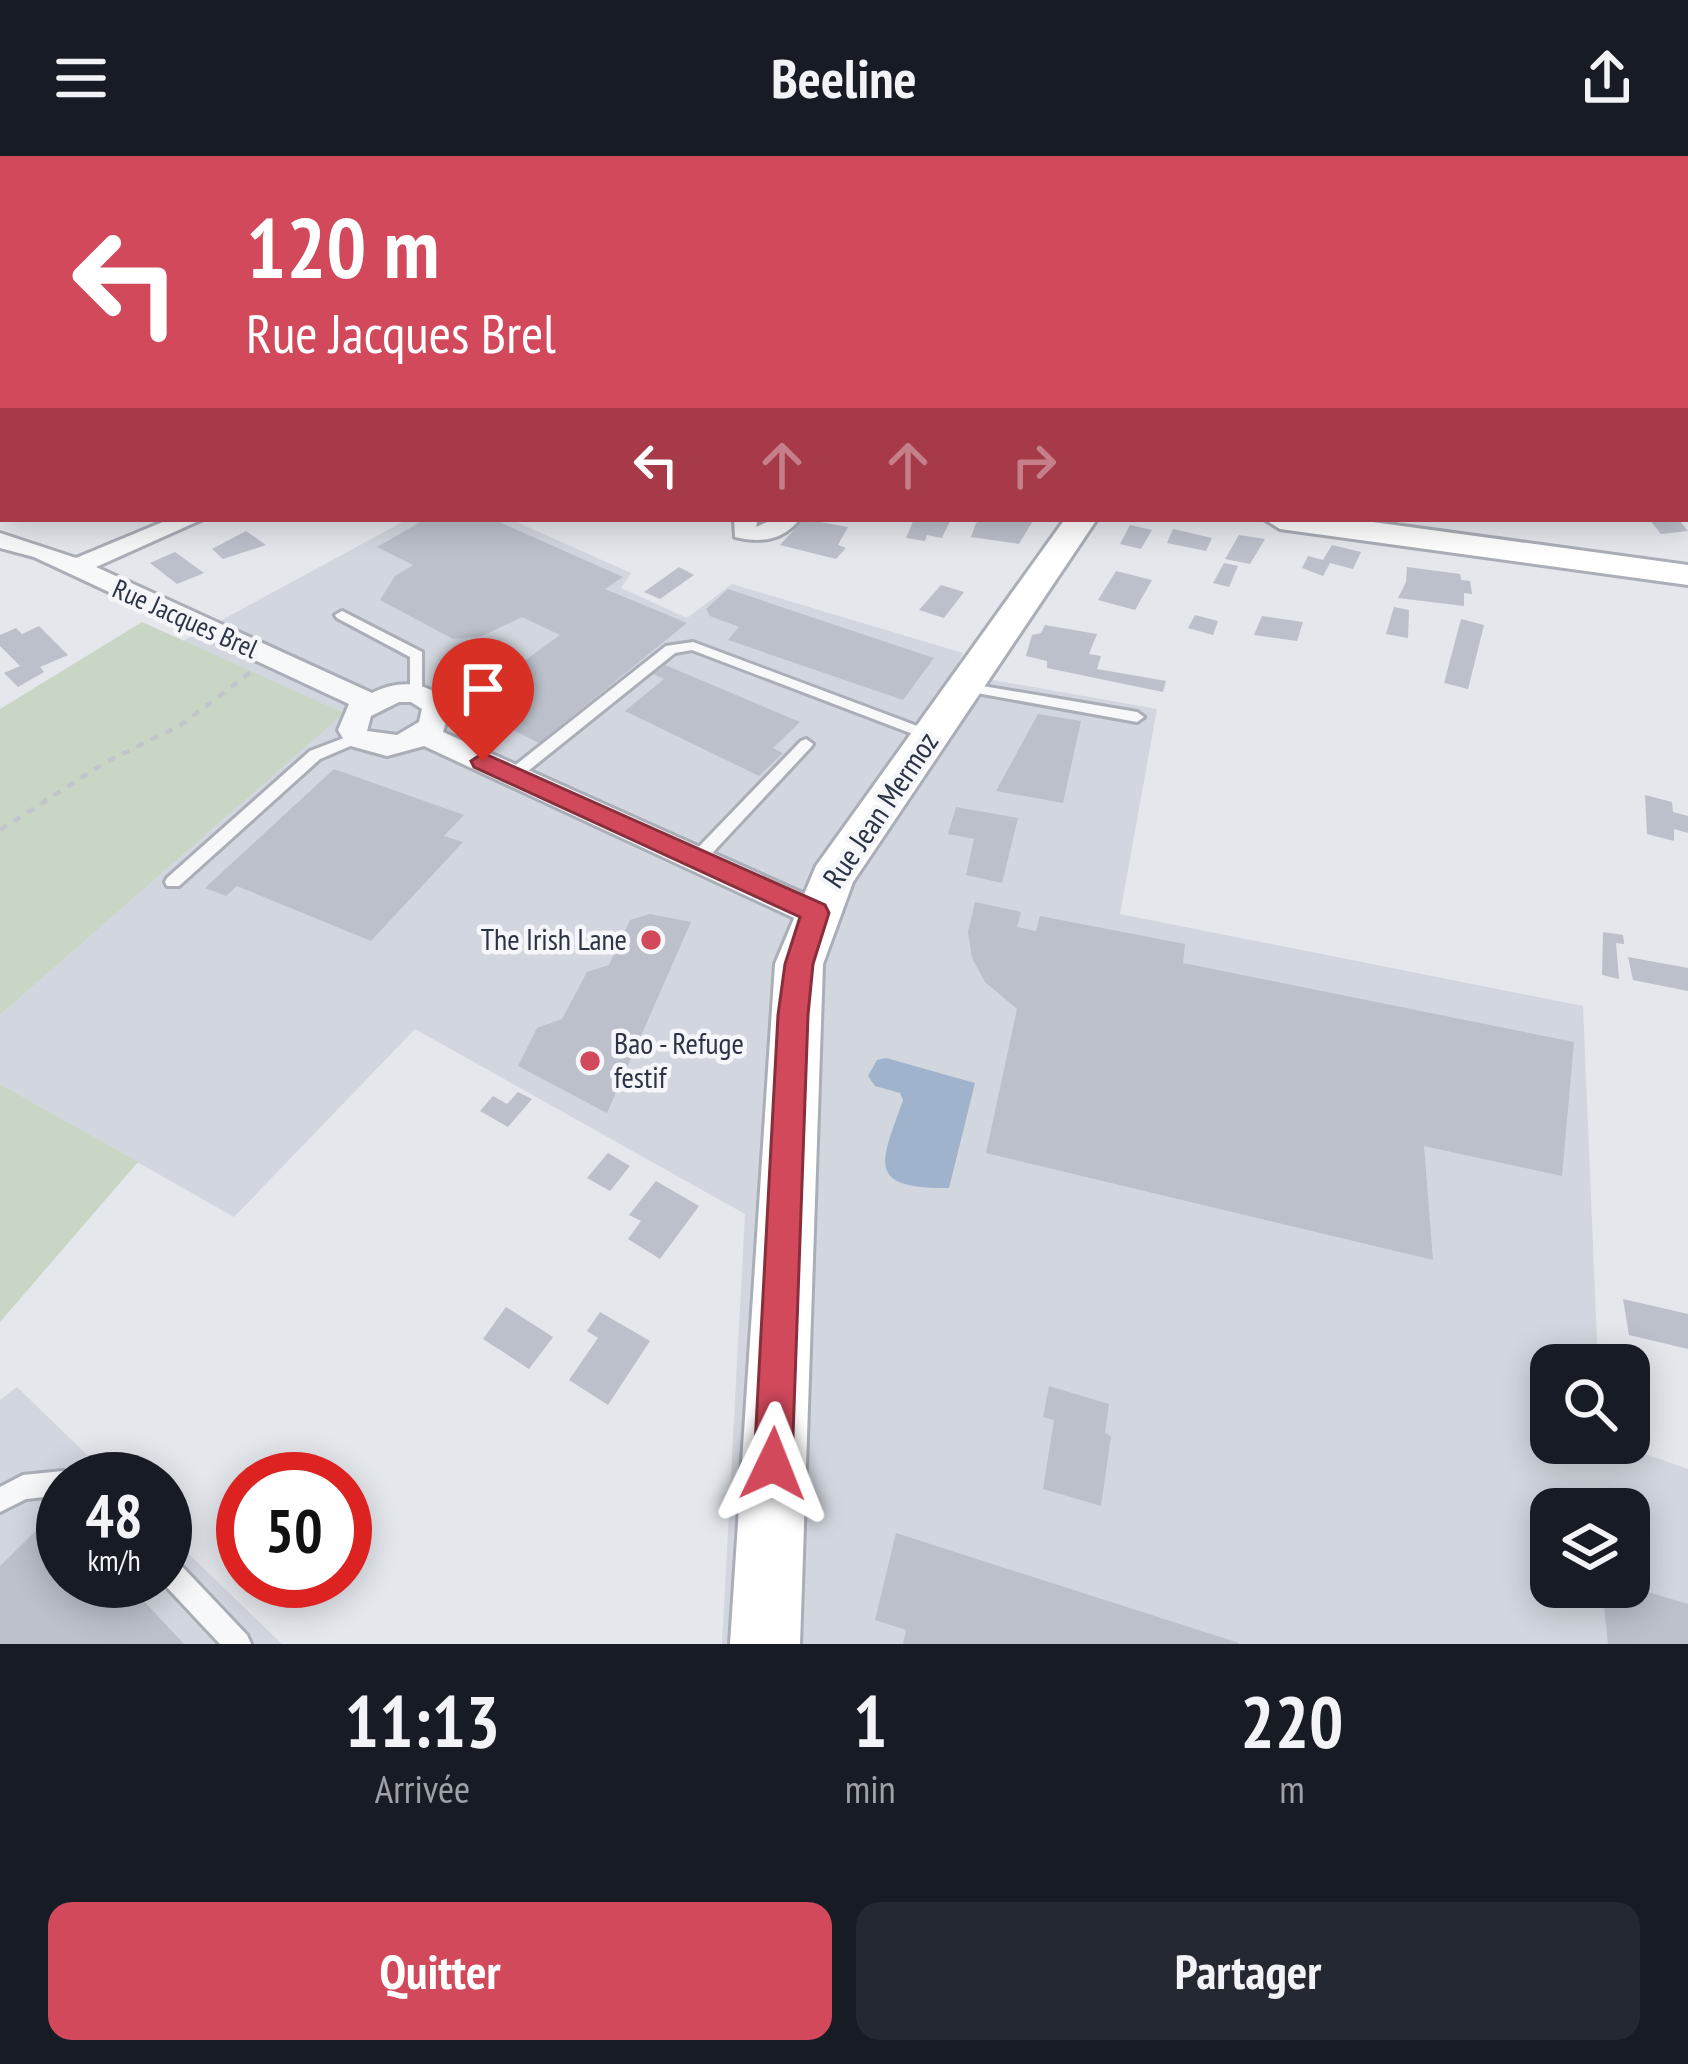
<!DOCTYPE html>
<html lang="fr">
<head>
<meta charset="utf-8">
<style>
	:root { --surface:#171b24; --page:#242831; --text:#f1f3f6; --muted:#9ea1a6; --accent:#d1495b }
	body { margin:0; font-family:"PT Sans Narrow",sans-serif; background:var(--page); color:var(--text); height:100vh; display:flex; flex-direction:column; font-size:45px; white-space:nowrap }
	* { box-sizing:border-box; margin:0 }
	p { font-size:39px; color:var(--muted) }
	.icon { flex:none; width:66px; height:66px; fill:none; stroke:currentColor; stroke-width:2; stroke-linecap:round; stroke-linejoin:round }
	.map { position:relative; height:1488px; overflow:hidden }
	.panel { display:flex; flex-direction:column; background:var(--surface); flex:1 }
	.panel>* { flex:none }
	.banner { position:absolute; left:0px; top:0px; width:1689px; height:366px; box-shadow:0 6px 30px #0003; background:#d1495b; color:#fff; overflow:hidden }
	.controls { position:absolute; left:1530px; top:1188px; display:grid; gap:24px }
	.controls a { display:grid; place-items:center; width:120px; height:120px; border-radius:24px; background:var(--surface); box-shadow:0 6px 30px #0003; font-size:60px }
	.speed { position:absolute; left:36px; top:1296px; display:flex; gap:24px; font-size:60px; font-weight:700; text-align:center }
	.speed>* { display:grid; place-content:center; width:156px; height:156px; border-radius:50%; background:var(--surface); box-shadow:0 6px 30px #0003; line-height:1 }
	.speed small { font-size:30px; font-weight:400 }
	.speed .limit { border:18px solid #d22; background:#fff; color:#111 }
	.pin { position:absolute; display:grid; place-items:center; width:102px; height:102px; color:#fff; margin:-123px -51px; border-radius:50% 50% 50% 0; rotate:-45deg; box-shadow:0 0 12px #0007 }
	.pin .icon { rotate:45deg }
	.me { position:absolute; width:132px; margin:-66px; rotate:2deg; stroke-linejoin:round; filter:drop-shadow(0 0 9px #0008) }
	.turn { display:flex; align-items:center; gap:42px; height:252px; padding:0 48px; font-size:54px }
	.turn .icon { width:156px; height:156px; stroke-width:2.5 }
	.turn b { display:block; font-size:84px; line-height:102px }
	.lanes { display:flex; align-items:center; height:114px; padding:0 48px; background:#0003; justify-content:center; gap:60px; direction:ltr }
	.lanes .off { opacity:.35 }
	.eta { display:flex; justify-content:space-evenly; align-items:center; height:204px; text-align:center }
	.eta b { font-size:72px; font-weight:600; line-height:84px }
	.button { display:flex; gap:24px; margin-top:auto; padding:24px 48px }
	.button a { flex:1; height:138px; border-radius:24px; background:var(--accent); color:#fff; font-size:48px; font-weight:600; line-height:138px; text-align:center }
	.button a+a { background:var(--page); color:var(--text) }
	header { display:flex; justify-content:space-between; align-items:center; height:156px; padding:0 48px; background:var(--surface); font-size:54px; font-weight:600 }
	.map>svg:first-child { display:block }
</style>
</head>
<body>
<header><svg class="icon" aria-label="menu" viewBox="0 0 24 24"><path d="M4 6h16M4 12h16M4 18h16"/></svg>Beeline<svg class="icon" aria-label="share" viewBox="0 0 24 24"><path d="M12 15V3M7 8l5-5 5 5M5 13v7h14v-7"/></svg></header>
<div class="map">
<svg width="1688" height="1488" viewBox="0 0 1688 1488">
	<rect width="100%" height="100%" fill="#e4e7ec"/>
	<path fill="#d2d6de" fill-rule="evenodd" d="M882,0H1688V48L1686,3H879Z
		M408,363H510L631,417L621,432L687,462L732,428L963,497L953,517L1157,553L1120,758L1583,850L1598,1209H1551V1287H1614L1688,1313V1488H722L745,1058L415,873L234,1061L0,928V859L343,557L183,485ZM1551,1353H1629V1431H1551Z
		M17,1231L112,1323H63V1425H165V1375L282,1488H0V1244Z"/>
	<path fill="#c9d6c5" d="M142,466L344,557L0,859V553Z
		M0,928L138,1006L0,1166Z"/>
	<path fill="#9fb4cc" d="M886,902L975,927L949,1032C863,1033 882,1005 903,944L900,937L875,930L868,920L877,904Z"/>
	<path fill="#bbc0ca" d="M426,363H492L623,421L605,433L687,467L539,587L505,570L480,537L560,479L522,461L482,480L453,483L380,444L395,420L413,409L377,391Z
		M804,363L848,371L838,389L846,392L836,403L780,389Z
		M914,363H951L942,382L927,379L925,385L906,382Z
		M983,363H1034L1019,388L971,381L976,367Z
		M1649,363H1678L1688,375L1661,378Z
		M1130,369L1152,374L1141,393L1120,388Z
		M1173,373L1212,382L1206,395L1167,387Z
		M246,375L266,389L223,403L212,393Z
		M1239,379L1265,383L1250,408L1225,403Z
		M1332,389L1361,396L1353,413L1330,407L1323,420L1302,412L1308,400L1323,404Z
		M175,396L204,417L177,428L150,407Z
		M1224,407L1238,410L1229,431L1213,427Z
		M679,411L694,419L660,443L644,436Z
		M1407,411L1460,418L1461,424L1470,425L1472,438L1464,437V450L1398,442L1406,426Z
		M1116,415L1152,424L1135,454L1098,444Z
		M941,429L964,436L944,462L919,454Z
		M728,433L934,502L903,544L728,484L739,471L710,460L706,453Z
		M1394,451L1409,454L1408,482L1386,478Z
		M1195,459L1218,465L1213,479L1188,472Z
		M1262,460L1303,466L1297,485L1254,479Z
		M1461,463L1484,469L1468,533L1444,527Z
		M1045,469L1097,478L1089,498L1101,500L1097,513L1166,525L1163,536L1047,512V505L1026,500L1032,479L1041,477Z
		M39,470L68,499L40,511L44,516L18,531L4,517L20,510L0,490V479L16,472L22,478Z
		M665,509L800,566L773,592L783,597L759,620L625,555L664,523L653,518Z
		M1038,558L1081,565L1063,647L996,635Z
		M334,613L464,659L444,680L463,686L371,785L237,730L226,740L205,732Z
		M1645,639L1672,646L1673,656L1688,660V677L1674,673V685L1647,678Z
		M956,651L1018,662L1002,727L966,719L974,683L948,678Z
		M975,746L1021,756L1017,771L1036,775L1040,760L1185,788L1183,807L1574,886L1562,1020L1424,990L1433,1104L986,997L1017,853L985,826L972,802L968,776Z
		M650,758L691,766L607,957L518,910L537,872L562,863L587,816L609,809L630,764Z
		M1603,776L1623,779L1624,788L1616,787L1619,823L1602,819Z
		M1628,801L1688,812V835L1633,824Z
		M518,936L532,943L508,971L480,955L493,940L507,948Z
		M608,997L630,1010L610,1035L587,1022Z
		M656,1025L699,1050L660,1103L628,1083L641,1065L629,1059Z
		M1623,1143L1688,1158V1193L1629,1179Z
		M506,1151L553,1181L529,1213L483,1183Z
		M600,1156L650,1185L608,1249L569,1224L598,1182L587,1175Z
		M1049,1230L1109,1248L1105,1277L1111,1280L1101,1350L1043,1333L1054,1264L1043,1261Z
		M58,1353L63,1358V1425H125L184,1488H0V1410Z
		M896,1377L1239,1487V1488H903L906,1474L875,1464Z
		M1602,1431H1631L1688,1448V1488H1608Z"/>
	<g fill="none" stroke-linecap="round" stroke-linejoin="round">
		<g stroke="#a9aeb7" stroke-width="6">
			<path id="service" d="M342,455L422,496V540H412L410,537V501L337,462L335,459Z
				M693,486L936,577L938,580L931,585L926,583L692,494L675,497L518,623H508L506,619L508,615L666,490Z
				M965,527L1137,556L1144,561L1137,566L960,534V528Z
				M357,577L364,582L362,585L320,603L179,730H167L165,726L167,722L310,595Z
				M806,583L813,588L811,591L702,708H690L688,704L690,700L801,585Z
				M63,1315L71,1319L73,1323H63V1339L26,1343L0,1356V1331L23,1319Z
				M165,1399L174,1402L247,1479L251,1488H220L161,1425H165Z"/>
		</g>
		<g stroke="#a9aeb7" stroke-width="6">
			<path id="minor" d="M1554,0H1627L1629,3H1556Z
				M1688,2V12H1686L1684,3Z
				M3,44V54L0,55V45Z
				M3,184V196L0,197V185Z
				M1686,193L1688,194V206L1686,205Z
				M0,270H3V285H0Z
				M3,297V311L0,312V298Z
				M170,363H203L96,411L372,537C400,523 430,525 451,550L443,576L827,748L832,757L827,766L815,770L803,766L424,590L387,600L347,589L338,574L349,548L34,401L0,392V377L76,402ZM399,546H411L422,553L419,566L397,579L367,575L371,560Z
				M734,363H758L756,371L774,363H800C782,385 761,387 735,381Z"/>
		</g>
		<g stroke="#a9aeb7" stroke-width="6">
			<path id="tertiary" d="M1128,0H1148L1126,3Z"/>
		</g>
		<g stroke="#a9aeb7" stroke-width="6">
			<path id="secondary" d="M39,0H65L67,3H41Z
				M92,0H119L121,3H94Z
				M1065,363H1097L853,726L823,808L800,1488H730L775,808L816,710Z
				M1264,363H1351L1688,409V429L1280,373Z"/>
		</g>
		<path stroke="#c2c5cb" stroke-width="4.5" stroke-dasharray="8 8" stroke-linecap="butt" d="M0,674L106,606L181,569L251,516"/>
		<use href="#service" fill="#f7f8fa" fill-rule="evenodd"/>
		<use href="#minor" fill="#f7f8fa" fill-rule="evenodd"/>
		<use href="#tertiary" fill="#f7f8fa" fill-rule="evenodd"/>
		<use href="#secondary" fill="#fff" fill-rule="evenodd"/>
	</g>
	<path fill="#d1495b" stroke="#882f3b" stroke-width="3" d="M483,597L825,749L829,757L813,808L808,859L792,1308L787,1322L773,1328L759,1322L754,1308L778,859L785,808L800,761L474,611L471,605Z"/>
	<g fill="#d1495b" stroke="#f4f6f9" stroke-width="4.5">
		<circle cx="651" cy="784" r="12"/>
		<circle cx="590" cy="905" r="12"/>
	</g>
	<g text-anchor="middle" stroke-width="9" stroke-linejoin="round" paint-order="stroke">
		<g font-size="27" fill="#2b3445" stroke="#f4f6f9">
			<text transform="translate(185 463) rotate(24)" y="9">Rue Jacques Brel</text>
		</g>
		<g font-size="30" fill="#2b3445" stroke="#f4f6f9">
			<text transform="translate(881 654) rotate(-56)" y="10">Rue Jean Mermoz</text>
		</g>
		<g font-size="30" fill="#2b3445" stroke="#f4f6f9" text-anchor="end">
			<text x="627" y="794">The Irish Lane</text>
			<text x="614" y="898" text-anchor="start">Bao - Refuge<tspan x="614" dy="34">festif</tspan></text>
		</g>
	</g>
</svg>
<div class="controls">
<a><svg class="icon" aria-label="search" viewBox="0 0 24 24"><circle cx="10" cy="10" r="6"/><path d="M15 15l6 6"/></svg></a>
<a><svg class="icon" aria-label="layers" viewBox="0 0 24 24"><path d="M12 4l9 5-9 5-9-5zM3 14l9 5 9-5"/></svg></a>
</div>
<div class="speed"><div>48<small>km/h</small></div><div class="limit">50</div></div>
<div class="pin" style="left:483px;top:605px;background:#d93025"><svg class="icon" aria-label="arrive" viewBox="0 0 24 24"><path d="M6 21V4h12l-3 4 3 4H6"/></svg></div>
<svg class="me" style="left:773px;top:1308px" viewBox="-20 -20 40 40"><path d="M0-17L14 15 0 8-14 15z" fill="#d1495b" stroke="#fff" stroke-width="4"/></svg>
<div class="banner">
<div class="turn"><svg class="icon" aria-label="left" viewBox="0 0 24 24"><path d="M17 20v-9H6M10 6l-5 5 5 5"/></svg><div><b>120 m</b>Rue Jacques Brel</div></div>
<div class="lanes"><svg class="icon" aria-label="left" viewBox="0 0 24 24"><path d="M17 20v-9H6M10 6l-5 5 5 5"/></svg><svg class="icon off" aria-label="ahead" viewBox="0 0 24 24"><path d="M12 20V5M6 11l6-6 6 6"/></svg><svg class="icon off" aria-label="ahead" viewBox="0 0 24 24"><path d="M12 20V5M6 11l6-6 6 6"/></svg><svg class="icon off" aria-label="right" viewBox="0 0 24 24"><path d="M7 20v-9h11M14 6l5 5-5 5"/></svg></div>
</div>
</div>
<section class="panel">
<div class="eta">
<div><b>11:13</b><p>Arrivée</p></div>
<div><b>1</b><p>min</p></div>
<div><b>220</b><p>m</p></div>
</div>
<div class="button"><a>Quitter</a><a>Partager</a></div>
</section>
</body>
</html>
